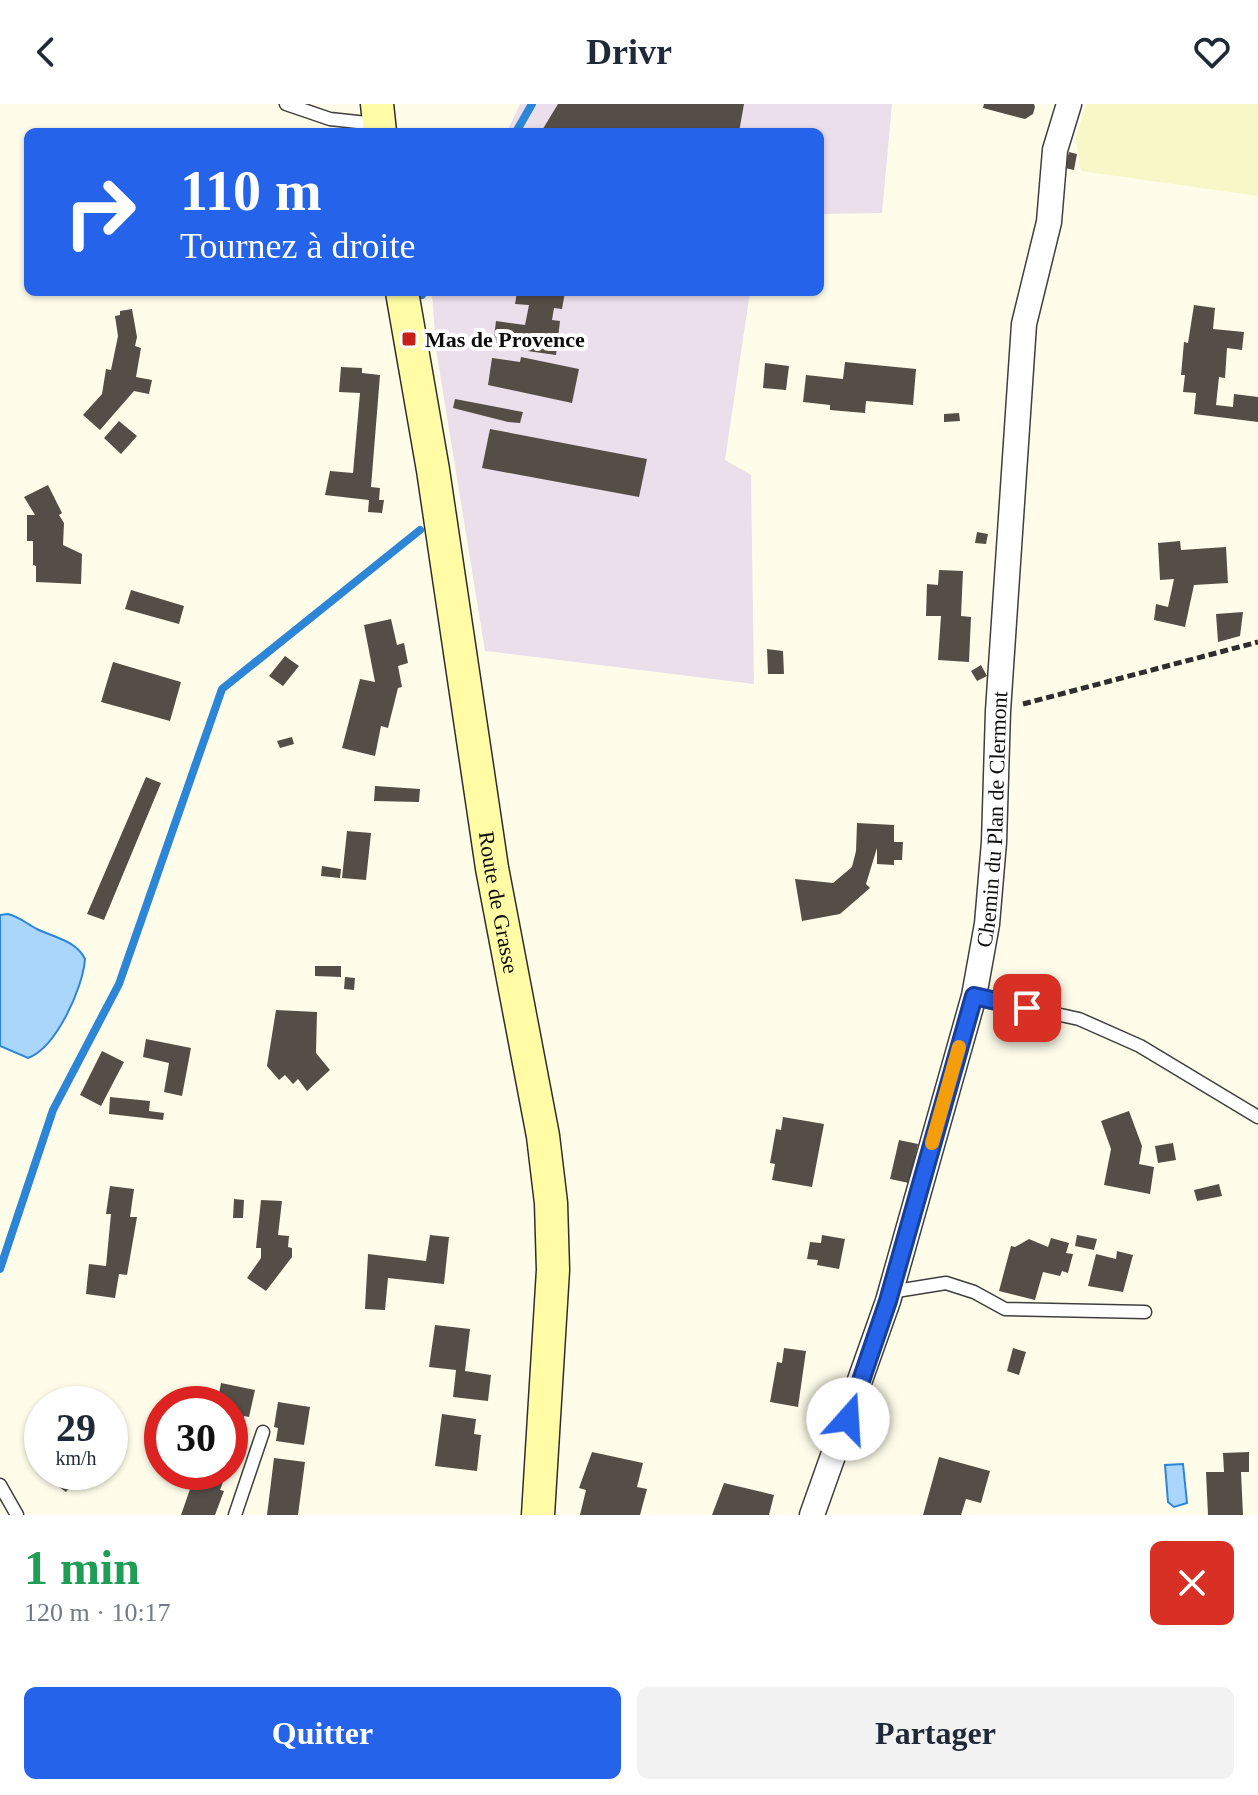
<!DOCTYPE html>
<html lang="fr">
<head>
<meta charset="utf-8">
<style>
	:root { --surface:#fff; --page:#f2f2f3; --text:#1f2937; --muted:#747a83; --accent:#2563eb }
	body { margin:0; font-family:"Times New Roman",serif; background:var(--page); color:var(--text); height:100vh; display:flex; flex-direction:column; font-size:30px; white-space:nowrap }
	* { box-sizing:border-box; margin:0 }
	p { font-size:26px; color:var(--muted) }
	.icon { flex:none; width:44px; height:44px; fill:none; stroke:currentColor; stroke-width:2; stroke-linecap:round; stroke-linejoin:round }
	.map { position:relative; height:1411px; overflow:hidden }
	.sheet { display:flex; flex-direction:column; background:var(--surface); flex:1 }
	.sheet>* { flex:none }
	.guide { position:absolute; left:24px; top:24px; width:800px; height:168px; border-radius:12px; box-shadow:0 2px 6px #0004; background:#2563eb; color:#fff; overflow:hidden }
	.speed { position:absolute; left:24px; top:1282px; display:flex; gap:16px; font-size:40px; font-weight:700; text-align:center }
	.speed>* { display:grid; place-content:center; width:104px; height:104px; border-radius:50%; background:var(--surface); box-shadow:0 2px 6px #0004; line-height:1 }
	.speed small { font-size:20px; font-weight:400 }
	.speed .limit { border:12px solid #d22; background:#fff; color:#111 }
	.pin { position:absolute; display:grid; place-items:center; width:68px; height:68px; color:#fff; margin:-34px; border-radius:16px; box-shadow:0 4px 12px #0006 }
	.me { position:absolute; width:88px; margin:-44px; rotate:19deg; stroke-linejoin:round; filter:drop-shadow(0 0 6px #0008) }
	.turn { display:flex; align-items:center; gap:28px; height:168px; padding:0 24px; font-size:36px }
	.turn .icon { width:104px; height:104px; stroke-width:2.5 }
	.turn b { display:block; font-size:56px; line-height:68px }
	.round { display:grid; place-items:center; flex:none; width:84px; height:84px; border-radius:12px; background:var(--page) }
	.summary { display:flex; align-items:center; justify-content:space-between; height:136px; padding:0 24px }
	h1 { font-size:48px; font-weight:800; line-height:60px; color:#1e9e55 }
	.action { display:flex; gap:16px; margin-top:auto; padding:16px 24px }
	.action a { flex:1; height:92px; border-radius:12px; background:var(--accent); color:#fff; font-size:32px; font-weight:800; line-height:92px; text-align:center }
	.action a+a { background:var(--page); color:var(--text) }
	header { display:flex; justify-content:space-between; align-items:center; height:104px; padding:0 24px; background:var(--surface); font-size:36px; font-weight:800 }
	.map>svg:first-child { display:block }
</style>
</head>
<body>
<header><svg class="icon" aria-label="back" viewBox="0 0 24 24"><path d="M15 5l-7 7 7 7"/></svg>Drivr<svg class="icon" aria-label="heart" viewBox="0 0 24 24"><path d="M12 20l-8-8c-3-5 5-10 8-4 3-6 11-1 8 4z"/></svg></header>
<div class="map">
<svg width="1258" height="1411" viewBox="0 0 1258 1411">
	<rect width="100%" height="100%" fill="#fffdea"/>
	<path fill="#ebdfec" d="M520,0H892L882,109L820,110V28H507Z
		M432,188H750L725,356L751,371L754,580L485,547L436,245Z"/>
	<path fill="#f7f7c8" d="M1086,0H1258V92L1081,67L1076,34Z"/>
	<path fill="#abd6fb" stroke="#2c85d7" stroke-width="2" d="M8,810C20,813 27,820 37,825C53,833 77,837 85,855C83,884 56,944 28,954L0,942V811Z
		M1183,1360L1187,1399L1174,1403L1168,1398L1165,1361Z"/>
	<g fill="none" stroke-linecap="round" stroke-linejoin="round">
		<path stroke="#2c85d7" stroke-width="8" d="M516,28L532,0
			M422,191L424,188
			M0,1165L53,1006L119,880L222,585L420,426"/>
	</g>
	<path fill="#554e47" d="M558,0H744L739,28H541Z
		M984,0H1034L1035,3L1033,10L1025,15L983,4Z
		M1069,48L1077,50L1074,66L1065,64Z
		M517,188H565L562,205L554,204L552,216L560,217L556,251L493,242L496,217L525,221L529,201L515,200Z
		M1194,201L1215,204L1213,225L1244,228L1242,246L1227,244L1225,274L1219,273L1216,301L1233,303L1234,290L1258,293V318L1194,310L1196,289L1183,288L1185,271H1181L1184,238L1188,239Z
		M132,205L137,233L135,242L141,244L136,273L152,276L149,290L134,287L100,326L83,311L102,290L106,265L111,266L118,232L115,212L120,211V207Z
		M521,253L579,265L572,299L488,281L492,254L520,258Z
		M845,258L916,265L913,301L866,297L865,309L830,306V301L803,298L806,271L843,275Z
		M765,259L789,262L786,286L763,284Z
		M341,263L362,264V269L380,271L371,383L380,384L379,396H384L382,409L368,408L369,396L325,391L330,367L353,369L360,289L339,288Z
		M455,295L523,308L520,319L508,318L453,304Z
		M959,309L960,317L944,318V310Z
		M119,317L137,332L121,350L104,334Z
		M490,325L647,355L639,393L482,364Z
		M48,381L62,409L59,411L64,419L63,441L82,450L81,480L36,478V462L33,461V437H27V411H35L24,393Z
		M977,428L988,430L986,440L975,439Z
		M1180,437L1181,446L1226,443L1228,479L1194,481L1185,523L1154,516L1156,500L1168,503L1174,475L1160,476L1158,439Z
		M939,466L963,467L961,512L971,513L969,558L938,556L941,512H926L927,480L938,481Z
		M131,486L184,502L179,520L125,505Z
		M1243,508L1240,532L1218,538L1216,510Z
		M391,515L397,541L404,539L408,559L398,562L402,583L398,584L388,624L381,622L375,652L342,644L360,575L375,578L364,521Z
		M767,545L783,547L784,570H768Z
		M285,552L299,562L283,582L269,572Z
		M113,558L181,578L170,617L101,598Z
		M981,561L987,572L977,577L971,567Z
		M292,633L294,640L280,644L277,637Z
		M146,673L161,679L104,816L87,810Z
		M375,682L420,685L419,698L374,697Z
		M857,719L894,721V738H903L902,756H894V761L877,760V744L866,780L870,784L840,810L802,817L795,775L833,779L852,763L856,747Z
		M347,727L371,729L366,776L342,774Z
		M322,762L341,765L340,774L321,772Z
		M315,862H341V873L315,872Z
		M345,873L355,874L354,886L344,885Z
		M276,906L317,908L316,949L330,966L307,987L298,975L293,980L285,971L279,976L267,962Z
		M146,935L191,944L182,992L164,988L169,959L143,953Z
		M102,947L124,958L101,1002L80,991Z
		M110,993L150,997L149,1007L164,1009L163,1016L109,1010Z
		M1129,1007L1142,1042L1139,1060L1154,1063L1150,1090L1104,1081L1111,1045L1101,1017Z
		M783,1013L824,1020L812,1083L772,1076L775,1060L770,1059L776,1025L781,1026Z
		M899,1036L918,1040L909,1079L890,1075Z
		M1173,1039L1176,1056L1158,1059L1155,1042Z
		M1219,1080L1222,1092L1197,1097L1194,1086Z
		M110,1082L134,1085L130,1113H137L127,1171L119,1170L115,1194L86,1190L89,1160L106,1162L111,1110H106Z
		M234,1095L244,1096L243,1114H233Z
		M261,1096L282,1097L278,1131L289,1132L288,1143L292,1144V1153L266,1187L247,1174L261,1154V1144H256Z
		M430,1131L449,1133L444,1180L388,1174L385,1206L365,1205L368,1150L426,1157Z
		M822,1131L845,1135L839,1165L817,1161L818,1156L807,1155L810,1138L821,1139Z
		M1077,1131L1097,1135L1094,1146L1075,1142Z
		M1051,1134L1069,1139L1066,1149L1073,1150L1068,1169L1062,1167L1060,1172L1043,1168L1035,1196L999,1187L1011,1142L1015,1143L1029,1135L1048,1143Z
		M1117,1147L1133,1151L1123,1188L1088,1182L1096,1150L1116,1155Z
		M435,1221L470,1225L465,1267L491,1271L488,1297L453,1293L456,1266L429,1263Z
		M784,1244L806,1247L798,1303L770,1298L777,1258L782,1259Z
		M1013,1244L1026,1248L1019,1271L1007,1267Z
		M221,1279L255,1286L249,1313L244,1312L241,1326L230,1323V1300H217Z
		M278,1298L310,1303L304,1341L276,1337L278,1324L274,1323Z
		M442,1310L476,1315L474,1330L481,1331L477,1367L435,1362Z
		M230,1333L241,1336L233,1361L230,1360Z
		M592,1348L643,1359L637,1383L647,1385L640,1411H580L586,1386L579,1384Z
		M1249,1348V1368H1241L1243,1411H1208L1206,1368H1224L1223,1349Z
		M939,1353L990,1367L981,1399L966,1395L961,1411H923Z
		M274,1354L305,1358L298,1411H267Z
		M45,1368H82L66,1388L43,1371Z
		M196,1368H227L220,1386L224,1387L215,1411H181Z
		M724,1379L774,1391L769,1411H712Z"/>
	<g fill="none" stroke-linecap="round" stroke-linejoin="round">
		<g stroke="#3f3f3f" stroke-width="15">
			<path id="lane" d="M286,0L330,15L376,20
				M974,892L1079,915L1140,942L1258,1013
				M890,1188L946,1179L974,1188L1005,1205L1145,1208
				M0,1381L17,1411
				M235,1411L263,1328"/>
		</g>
		<g stroke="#3f3f3f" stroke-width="27">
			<g id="street">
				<path id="s1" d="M812,1411L888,1197L974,892L987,820L994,738L998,607L1024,220L1049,118L1055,46L1069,0"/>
			</g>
		</g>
		<g stroke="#2e2e2e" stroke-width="35">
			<g id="secondary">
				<path d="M377,0L380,28"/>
				<path id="s2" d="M402,188L433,366L492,764L543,1032L551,1099L553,1166L538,1411"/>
			</g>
		</g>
		<path stroke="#2e2e2e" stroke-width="5" stroke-dasharray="8 4" stroke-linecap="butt" d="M1023,600L1258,538"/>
		<use href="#lane" stroke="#fff" stroke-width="12"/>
		<use href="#street" stroke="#fff" stroke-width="24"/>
		<use href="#secondary" stroke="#fffca5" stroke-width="32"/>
	</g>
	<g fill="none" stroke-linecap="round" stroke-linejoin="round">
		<g stroke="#184099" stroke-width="20">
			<path id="route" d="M848,1315L888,1197L974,892L1027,904"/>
		</g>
		<use href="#route" stroke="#2563eb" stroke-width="14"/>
		<path stroke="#f59e0b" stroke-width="14" d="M932,1039L959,943"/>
	</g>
	<rect fill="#c5201a" stroke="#fff" stroke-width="3" x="401" y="227" width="16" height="16" rx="4"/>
	<g text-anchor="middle" stroke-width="8" stroke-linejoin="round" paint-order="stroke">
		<g font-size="22" font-weight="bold" fill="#0c0c0c" stroke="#fff" text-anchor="start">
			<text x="425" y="243">Mas de Provence</text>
		</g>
		<g font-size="22" fill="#0c0c0c" stroke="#fff">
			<text dy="8" stroke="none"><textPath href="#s1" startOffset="722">Chemin du Plan de Clermont</textPath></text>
			<text dy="8" stroke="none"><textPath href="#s2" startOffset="618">Route de Grasse</textPath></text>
		</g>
	</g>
</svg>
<div class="speed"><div>29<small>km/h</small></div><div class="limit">30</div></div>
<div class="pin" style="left:1027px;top:904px;background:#d93025"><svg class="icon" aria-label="arrive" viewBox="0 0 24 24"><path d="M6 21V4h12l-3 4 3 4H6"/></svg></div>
<svg class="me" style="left:848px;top:1315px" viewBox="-20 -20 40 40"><circle r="19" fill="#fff"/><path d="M0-13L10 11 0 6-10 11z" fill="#2563eb"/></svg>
<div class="guide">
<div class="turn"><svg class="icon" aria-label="right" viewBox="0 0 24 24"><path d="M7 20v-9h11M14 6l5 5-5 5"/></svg><div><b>110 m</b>Tournez à droite</div></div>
</div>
</div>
<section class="sheet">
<div class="summary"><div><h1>1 min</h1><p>120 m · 10:17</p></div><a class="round" style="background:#d93025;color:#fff"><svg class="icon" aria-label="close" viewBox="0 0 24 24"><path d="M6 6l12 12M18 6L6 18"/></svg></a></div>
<div class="action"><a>Quitter</a><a>Partager</a></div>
</section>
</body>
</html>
